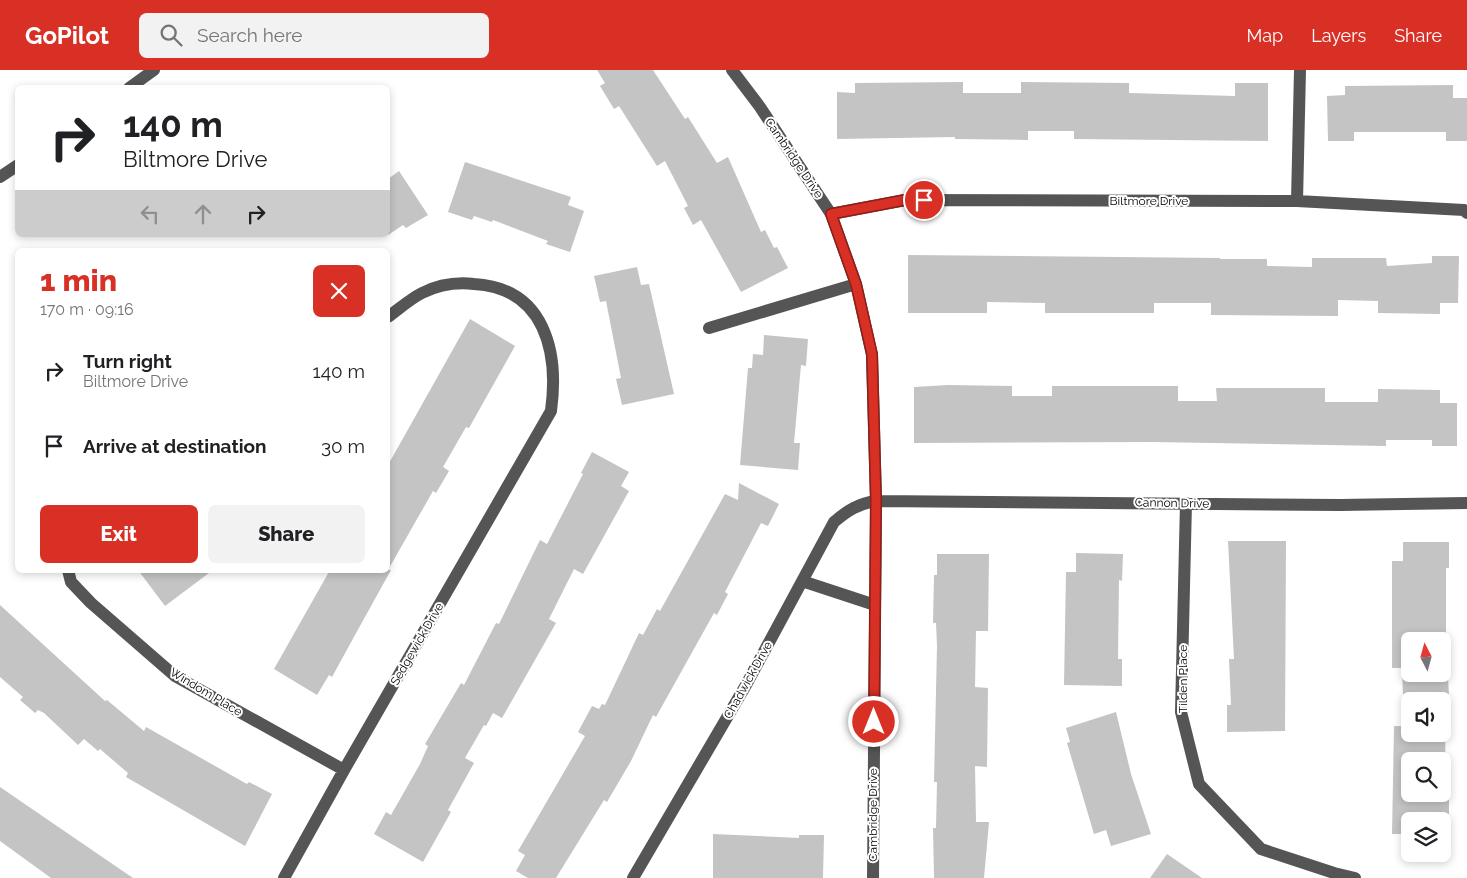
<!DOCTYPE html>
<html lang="en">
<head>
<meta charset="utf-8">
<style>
	:root { --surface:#fff; --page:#f2f2f2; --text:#202124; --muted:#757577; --accent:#d93025 }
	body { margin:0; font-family:Raleway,sans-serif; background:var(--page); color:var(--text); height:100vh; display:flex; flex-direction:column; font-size:19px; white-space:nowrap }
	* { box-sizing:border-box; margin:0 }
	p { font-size:16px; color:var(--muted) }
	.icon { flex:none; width:28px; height:28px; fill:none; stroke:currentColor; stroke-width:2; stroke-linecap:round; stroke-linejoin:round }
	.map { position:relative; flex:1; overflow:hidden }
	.details { position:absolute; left:15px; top:178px; width:375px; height:325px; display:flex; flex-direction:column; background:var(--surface); border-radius:8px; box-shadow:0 2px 8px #0003 }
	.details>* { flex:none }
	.top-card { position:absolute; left:15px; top:15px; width:375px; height:152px; border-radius:8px; box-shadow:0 2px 8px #0003; background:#fff; color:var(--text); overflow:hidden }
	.needle { width:32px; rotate:354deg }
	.controls { position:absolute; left:1401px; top:562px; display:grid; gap:10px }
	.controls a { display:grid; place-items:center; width:50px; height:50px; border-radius:8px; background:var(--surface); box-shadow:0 2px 8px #0003; font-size:25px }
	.pin { position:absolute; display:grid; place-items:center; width:42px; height:42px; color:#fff; margin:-21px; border:2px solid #fff; border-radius:50%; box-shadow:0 1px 5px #0007 }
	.me { position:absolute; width:55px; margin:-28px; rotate:0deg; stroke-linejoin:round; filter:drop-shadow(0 0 4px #0008) }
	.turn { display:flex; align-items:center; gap:18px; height:105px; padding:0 25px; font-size:22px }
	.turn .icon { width:65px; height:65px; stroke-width:2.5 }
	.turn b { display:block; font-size:35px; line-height:42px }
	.lanes { display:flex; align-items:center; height:48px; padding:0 25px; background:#0003; justify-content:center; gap:25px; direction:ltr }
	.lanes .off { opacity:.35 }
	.round { display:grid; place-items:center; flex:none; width:52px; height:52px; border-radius:8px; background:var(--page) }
	.overview { display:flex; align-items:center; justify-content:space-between; height:85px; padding:0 25px }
	h1 { font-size:30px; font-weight:800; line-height:38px; color:var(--accent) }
	.button { display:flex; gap:10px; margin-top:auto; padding:10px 25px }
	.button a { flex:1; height:58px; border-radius:8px; background:var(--accent); color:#fff; font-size:20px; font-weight:800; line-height:58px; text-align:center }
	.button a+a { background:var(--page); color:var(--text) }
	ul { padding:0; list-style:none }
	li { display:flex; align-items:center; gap:15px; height:75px; padding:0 25px }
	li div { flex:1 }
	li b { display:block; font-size:19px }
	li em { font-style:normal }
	header { display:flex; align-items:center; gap:30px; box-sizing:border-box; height:70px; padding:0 25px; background:var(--accent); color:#fff }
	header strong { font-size:24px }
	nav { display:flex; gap:28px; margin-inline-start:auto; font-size:18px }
	.search { width:350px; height:45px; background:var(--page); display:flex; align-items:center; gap:12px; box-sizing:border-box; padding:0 18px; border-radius:8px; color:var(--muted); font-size:19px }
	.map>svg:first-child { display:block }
</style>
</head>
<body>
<header>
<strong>GoPilot</strong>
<div class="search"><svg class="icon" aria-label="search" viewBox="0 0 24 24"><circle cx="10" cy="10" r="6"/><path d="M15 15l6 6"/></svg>Search here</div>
<nav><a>Map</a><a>Layers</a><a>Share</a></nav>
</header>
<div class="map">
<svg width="1467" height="808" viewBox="0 0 1467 808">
	<rect width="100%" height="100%" fill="#fff"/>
	<path fill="#c4c4c4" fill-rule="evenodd" d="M597,0H653L685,49L688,47L717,93L728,87L761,162L765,160L774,178L777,177L788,198L741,222L701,150L693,155L684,138L688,136L665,91L657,96L619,36L614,39L600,16L605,13Z
		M963,12V23H1021V12L1129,13V23L1235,26V13H1268V71L1074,69V61H1028V70L955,69V67L837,69V22L855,23V13Z
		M1453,15V28H1467V71H1446V62H1354V71H1328L1327,26L1345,25V16Z
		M465,92L571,127L568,135L584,141L570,182L546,174L548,171L493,150L492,152L474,146L472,150L448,142Z
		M399,101L428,145L406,158L403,155L388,165V109Z
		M908,185L1220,188V189H1267V196L1312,197V188H1386L1387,196L1432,193V186H1459L1458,233H1440V244L1378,243V231L1338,230V246L1211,245V233H1154V243H1045V233L987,232V243H908Z
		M637,197L641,215L649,214L674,324L622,335L616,309L621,308L606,231L600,232L594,206Z
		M470,249L515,276L469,358L466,357L443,397L449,401L436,423L433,421L388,500H391L355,565L332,607L329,605L317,625L274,599L330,500H388V395Z
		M764,265L808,269L806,296L801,295L794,373H800L798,400L740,395L748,298H752L753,284L763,285Z
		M948,315L1012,316V326H1052V316H1178V331H1217L1216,318H1325V332H1378V319L1440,320V333H1457V376H1432V370H1386V376L1152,372L914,373V317Z
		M592,382L629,402L621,416L629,421L583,504L574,499L549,549L556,553L502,648L493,643L486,656L484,655L465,688L474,693L448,740L451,742L423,792L374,764L386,742L391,745L420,694L428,676L425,674L461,613L464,615L496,553L499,554L540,470L547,474L583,404L581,403Z
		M739,413L779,434L768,456L761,453L725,522L728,524L717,545L714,543L656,647L653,645L631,691L607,732L604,730L556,808H528L516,801L525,785L518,781L585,666L578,662L592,636L599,639L602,634L605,635L639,563L643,565L657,539L660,541L725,424L738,430Z
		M1228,471H1286L1285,661L1227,662V635H1231L1229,589H1234Z
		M1403,472H1449V498H1446V567L1451,665H1445L1446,710H1449V780H1442V751H1410V781H1406V764H1392L1394,656H1404L1402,598H1392V491H1403ZM1410,571H1442V604H1410ZM1410,631H1442V664H1410ZM1410,691H1442V724H1410Z
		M1076,483L1123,484L1122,511L1119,510L1118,589H1122V616L1064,615L1066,502H1076Z
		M937,484H989L988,561H976L975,617L988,618L987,697L975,696L976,752H989L984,808H934L933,758H936L937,712H934L937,576L936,553H933L934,505H937Z
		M138,500H213L165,536Z
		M0,535L105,631L107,630L144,661L146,657L247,714L249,712L272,724L245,776L126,707L128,703L100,679L98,681L84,669L78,675L44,643L38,640L35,643L20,630L23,627L0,607Z
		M1116,642L1131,704L1151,764L1111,776L1106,760L1094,764L1067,673L1070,672L1066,658Z
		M0,717L54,754L133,808H51L0,771Z
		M713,764L799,768V765H824L823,808H713Z
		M1167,784L1202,808H1150Z"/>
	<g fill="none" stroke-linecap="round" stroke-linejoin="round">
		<path stroke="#555" stroke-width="12" d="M732,0L760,37L831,144L856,214L872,285L876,431L873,808
			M129,18L154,0
			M0,107L18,95
			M1297,131L1300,0
			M831,144L905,130L1297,131L1464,140L1467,143
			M709,258L856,214
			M1186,433L1181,642L1199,714L1261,779L1334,803L1355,808
			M68,500L71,512L91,533L175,606L344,700
			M802,511L875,535
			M284,808L344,700L551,341C559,282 545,218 474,214C457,212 438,215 422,223C410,229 399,239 388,247
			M633,808L746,615L834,452C848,440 858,434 876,431L1340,435L1467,433"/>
	</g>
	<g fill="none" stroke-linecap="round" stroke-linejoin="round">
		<g stroke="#8d1f18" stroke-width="12">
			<path id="route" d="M874,652L876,431L872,284L856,214L831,144L905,130H924"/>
		</g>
		<use href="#route" stroke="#d93025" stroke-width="9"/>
	</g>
	<g text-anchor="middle" stroke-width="4" stroke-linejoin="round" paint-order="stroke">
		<g font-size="12" fill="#000" stroke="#fff">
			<text transform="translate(794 88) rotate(56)" y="4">Cambridge Drive</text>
			<text x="1149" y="135">Biltmore Drive</text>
			<text transform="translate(1172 433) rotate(1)" y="4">Cannon Drive</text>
			<text transform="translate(417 574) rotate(-60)" y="4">Sedgewick Drive</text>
			<text transform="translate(1183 609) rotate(-90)" y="4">Tilden Place</text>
			<text transform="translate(748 610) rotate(-61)" y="4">Chadwick Drive</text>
			<text transform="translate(206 622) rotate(31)" y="4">Windom Place</text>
			<text transform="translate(873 745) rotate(-90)" y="4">Cambridge Drive</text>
		</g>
	</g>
</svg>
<div class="controls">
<a><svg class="needle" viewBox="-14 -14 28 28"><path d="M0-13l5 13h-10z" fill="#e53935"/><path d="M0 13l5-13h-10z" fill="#757577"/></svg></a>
<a><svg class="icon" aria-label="sound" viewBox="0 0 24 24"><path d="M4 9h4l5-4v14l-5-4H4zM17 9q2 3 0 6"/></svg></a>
<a><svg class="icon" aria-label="search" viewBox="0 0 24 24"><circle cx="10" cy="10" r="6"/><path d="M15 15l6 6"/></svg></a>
<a><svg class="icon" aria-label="layers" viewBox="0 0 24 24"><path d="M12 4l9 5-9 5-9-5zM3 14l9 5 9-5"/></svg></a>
</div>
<div class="pin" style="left:924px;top:130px;background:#d93025"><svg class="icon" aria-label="arrive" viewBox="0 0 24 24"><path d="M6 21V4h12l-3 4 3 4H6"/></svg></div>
<svg class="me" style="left:874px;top:652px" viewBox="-20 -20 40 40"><circle r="17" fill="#d93025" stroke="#fff" stroke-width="3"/><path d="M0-11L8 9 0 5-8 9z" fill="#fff"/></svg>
<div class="top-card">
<div class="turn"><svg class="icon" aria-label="right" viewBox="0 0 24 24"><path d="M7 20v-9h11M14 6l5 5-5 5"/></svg><div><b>140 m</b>Biltmore Drive</div></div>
<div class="lanes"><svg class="icon off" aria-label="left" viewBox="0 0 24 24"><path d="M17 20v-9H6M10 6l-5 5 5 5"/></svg><svg class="icon off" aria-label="ahead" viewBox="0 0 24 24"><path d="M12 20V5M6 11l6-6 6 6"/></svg><svg class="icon" aria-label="right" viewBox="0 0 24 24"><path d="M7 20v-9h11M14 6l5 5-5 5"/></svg></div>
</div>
<section class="details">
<div class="overview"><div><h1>1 min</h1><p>170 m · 09:16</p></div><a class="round" style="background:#d93025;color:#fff"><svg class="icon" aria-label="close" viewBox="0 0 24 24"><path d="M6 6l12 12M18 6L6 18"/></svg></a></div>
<ul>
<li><svg class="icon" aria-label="right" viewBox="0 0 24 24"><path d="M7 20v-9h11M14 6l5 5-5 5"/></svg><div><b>Turn right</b><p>Biltmore Drive</p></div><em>140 m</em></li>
<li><svg class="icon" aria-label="arrive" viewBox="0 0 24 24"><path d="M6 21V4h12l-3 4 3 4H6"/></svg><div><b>Arrive at destination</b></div><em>30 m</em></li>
</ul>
<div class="button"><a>Exit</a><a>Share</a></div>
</section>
</div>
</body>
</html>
